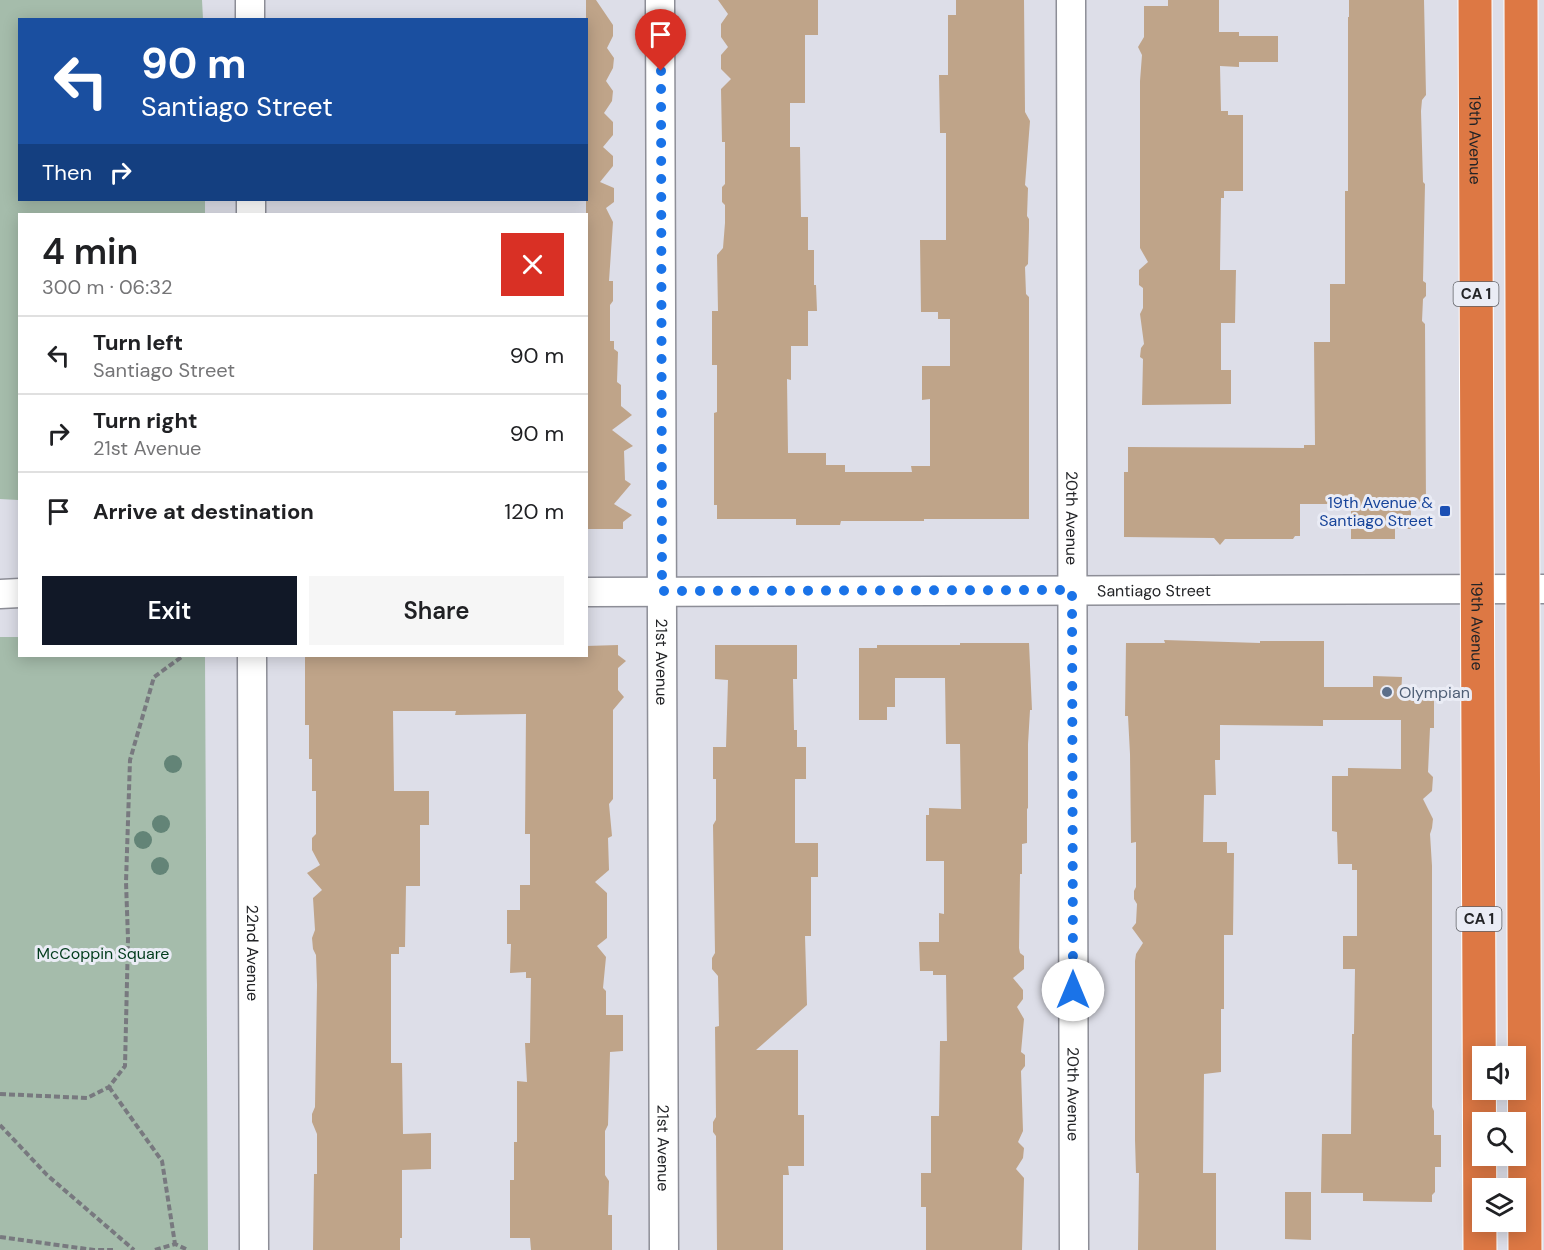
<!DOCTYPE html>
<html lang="en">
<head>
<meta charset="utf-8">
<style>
	:root { --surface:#fff; --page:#f6f6f6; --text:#202124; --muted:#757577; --line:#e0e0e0; --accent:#111827 }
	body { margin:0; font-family:"DM Sans",sans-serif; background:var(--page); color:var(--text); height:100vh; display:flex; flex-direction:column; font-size:22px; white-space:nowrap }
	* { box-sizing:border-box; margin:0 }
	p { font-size:20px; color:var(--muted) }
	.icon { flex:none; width:33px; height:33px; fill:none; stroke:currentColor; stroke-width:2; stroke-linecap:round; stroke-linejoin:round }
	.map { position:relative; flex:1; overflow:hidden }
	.sheet { position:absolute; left:18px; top:213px; width:570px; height:444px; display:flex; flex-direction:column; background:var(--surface); border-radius:0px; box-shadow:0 3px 15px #0003 }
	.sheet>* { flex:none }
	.top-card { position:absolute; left:18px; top:18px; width:570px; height:183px; border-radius:0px; box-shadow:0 3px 15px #0003; background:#1a4fa0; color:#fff; overflow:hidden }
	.buttons { position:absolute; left:1472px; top:1046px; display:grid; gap:12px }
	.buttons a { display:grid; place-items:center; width:54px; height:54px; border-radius:0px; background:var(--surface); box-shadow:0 3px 15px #0003; font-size:30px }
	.pin { position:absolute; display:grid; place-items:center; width:51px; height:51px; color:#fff; margin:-62px -26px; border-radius:50% 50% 50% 0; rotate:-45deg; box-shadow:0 0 6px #0007 }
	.pin .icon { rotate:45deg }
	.me { position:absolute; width:66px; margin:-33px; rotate:0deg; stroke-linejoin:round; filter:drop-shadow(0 0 4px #0008) }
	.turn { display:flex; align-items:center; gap:21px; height:126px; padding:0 24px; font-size:27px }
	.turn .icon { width:78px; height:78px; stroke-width:2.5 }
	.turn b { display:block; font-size:42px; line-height:51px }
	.then { display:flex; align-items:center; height:57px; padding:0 24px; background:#0003; gap:12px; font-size:22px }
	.round { display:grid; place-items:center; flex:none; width:63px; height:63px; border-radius:0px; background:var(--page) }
	.overview { display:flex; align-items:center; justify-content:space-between; height:102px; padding:0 24px }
	h1 { font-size:36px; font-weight:600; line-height:45px }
	.action { display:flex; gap:12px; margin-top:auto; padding:12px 24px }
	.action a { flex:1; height:69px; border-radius:0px; background:var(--accent); color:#fff; font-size:24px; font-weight:600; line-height:69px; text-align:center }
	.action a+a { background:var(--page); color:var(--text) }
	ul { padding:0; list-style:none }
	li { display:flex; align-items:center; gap:18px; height:78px; padding:0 24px; border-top:2px solid var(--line) }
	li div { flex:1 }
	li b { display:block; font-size:22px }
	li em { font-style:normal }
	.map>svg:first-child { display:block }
</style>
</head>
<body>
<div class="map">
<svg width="1544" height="1250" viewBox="0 0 1544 1250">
	<rect width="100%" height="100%" fill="#dddee8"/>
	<path fill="#a5bcab" d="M0,0H202L203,19L20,20V200H205V214H20L18,500L0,499Z
		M0,637H19L20,656H205L208,1250H0Z"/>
	<path fill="#bfa489" d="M586,0H596L613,25V36L607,48L614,58L613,68L606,81L613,91L612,101L604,113L613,122V135L603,147L613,156V166L600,182L614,188V202L606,208L613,222L609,281H613V301L610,305V341H614V349L618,352L617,382L621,385V406L632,415L612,430L633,446L624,451L625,480L631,484L614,504L632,515L623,522V529H586Z
		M718,0H818V35H805V103H790V147H800L801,217H808V250H814V285H816L817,311H808V346H791V380L787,379L788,453H826V465H845V472H912L911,466H930V399L922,400V366H950V319H938V312H921L920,240H946V133H940L939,75H948V15H956V0H1024L1025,112L1030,121L1025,185L1028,188L1027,216L1029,219V229L1028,264L1025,267L1026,294L1029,297V519H924V521H841L840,525H796V519H717V505H714V413L717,412V365H712V311H718L717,255L723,248L725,223V205L722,202V187L725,184V142H722L721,89L731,79L721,69V55L728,47L721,37V24L728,14Z
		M1168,0H1219V32H1239V36H1278V62H1239V67L1220,66L1221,111H1228V115H1243V191H1224V198H1221L1220,270H1236L1235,323H1221V370H1231V404L1142,405L1143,359L1140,357L1141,348L1144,344L1140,314L1143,308V288L1139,285V270L1148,262L1140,248V81L1142,55L1138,47L1144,37V6H1168Z
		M1349,0H1424L1426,95L1422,100L1421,111L1423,182L1425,184L1423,281L1426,283V296L1423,299L1422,321L1425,324L1426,508L1411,509V529L1395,528V539H1351V504H1300V536H1295L1293,539H1225L1220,545L1214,538L1124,537V472H1128V447L1304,448V445H1315L1314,342H1330V284H1345V191H1348V17H1349Z
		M1164,640L1260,643V641H1324V687H1373V676L1402,677L1401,696H1434V728H1430L1428,772L1433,777L1432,791L1423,799L1433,819L1432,828L1430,834L1432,866V1107L1434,1111V1135H1441V1167H1435V1192L1432,1195V1202L1363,1201V1193H1321L1322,1134H1351L1352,1034H1354L1355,969H1343V936H1357V870H1352V864H1338L1337,832L1332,831V776H1348V768L1401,769V720H1323V726L1220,725V760H1215L1216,795H1204L1203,842H1227V853H1234L1233,935H1224V1009H1221V1072L1204,1074L1203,1173H1216V1250H1138L1139,1173H1136L1135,1140V961L1136,954L1143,943L1132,928L1136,923L1137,904L1134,899V891L1136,887V842L1131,843L1130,754L1128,716H1125L1126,643H1165Z
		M960,643H1029L1032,710H1030L1028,744V808L1027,809V843L1022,844V874H1020L1019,948L1020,953L1024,956V969L1013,978L1023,990V999L1017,1007L1024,1019L1021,1052L1025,1055V1066L1021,1071L1023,1131L1018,1142L1024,1148L1023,1158L1016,1169L1024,1178L1022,1250H926V1207H921V1173H931V1116H939L940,1041H947L946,975H933V971H920L919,942H939V913L944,914V861H926V815H929V808L961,809L960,744H946L945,678H895V707H887V720H859V648H877V645H960Z
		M618,645V655L626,661L618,668V690L624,697L613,710V799L609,804L612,836L608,838L609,870L595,882L607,893V938L597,946L606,957L603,988L606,991V1015H623V1051L610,1052L608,1125L605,1131V1175L609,1181L608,1215H612V1250H531L530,1238H510V1180H514V1142H517V1081L527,1082L525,1043H530L531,978H526V972L510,973L511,944H507V910H520V885H530V834H525L526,714L455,715L456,711H393L394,791H429V825H420V886H406L405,947H399V954H391V1063H402L403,1134L431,1133V1169L402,1170V1238H400V1250H313L314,1174H317V1134L312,1122V1114L315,1107L317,985L316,955L313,949L312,938L315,930L313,898L322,890L307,873L320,865L312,850V838L316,834V791H312V759H309V725H305V656H586V646Z
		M715,645H797V679H793L794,730H797V747H806V779H795V843H818V877H811V936H805L807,1005L756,1050H798V1115H804V1166H788L789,1175H783V1250H717L716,1136L713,1132V1122L716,1117L715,1027L719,1026L718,976L712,969V958L715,953L713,825L716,820V779H713V747H726L728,680L715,679Z
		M1285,1192H1311V1240L1285,1239Z"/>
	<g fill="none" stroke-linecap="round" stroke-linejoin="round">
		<g stroke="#8d8e97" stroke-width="31">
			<g id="street">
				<path d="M250,0V20"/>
				<path id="s1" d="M660,0L664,1250"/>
				<path id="s2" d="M1071,0L1074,1250"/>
				<path d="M251,200V214"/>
				<path id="s3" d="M586,592L1544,589"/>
				<path d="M0,594L20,593"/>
				<path id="s4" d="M252,656L254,1250"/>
			</g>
		</g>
		<g stroke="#fff" stroke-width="35">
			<g id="highway">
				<path id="s5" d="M1475,0L1480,1250"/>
				<path d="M1521,0L1525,1250"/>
			</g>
		</g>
		<path stroke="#78797f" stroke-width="4" stroke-dasharray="6 3" stroke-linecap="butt" d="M109,1087L162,1161L175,1244
			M0,1094L87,1098L109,1087L125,1066L128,939L126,882L130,760L154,677L183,656
			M0,1125L47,1175L134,1250
			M0,1237L94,1250H113
			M155,1250L175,1244L188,1250"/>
		<use href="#street" stroke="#fff" stroke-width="28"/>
		<use href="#highway" stroke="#dd7844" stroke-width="33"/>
	</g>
	<g fill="#638477">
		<circle cx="173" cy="764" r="9"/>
		<circle cx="161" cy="824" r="9"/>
		<circle cx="143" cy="840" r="9"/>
		<circle cx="160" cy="866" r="9"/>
	</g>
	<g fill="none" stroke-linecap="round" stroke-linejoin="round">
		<path stroke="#1a73e8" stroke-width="10" stroke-dasharray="0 18" d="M661,71L662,591L1072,590L1073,990"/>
	</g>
	<rect fill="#1a4fb4" stroke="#eaecf5" stroke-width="2" x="1439" y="505" width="12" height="12" rx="3"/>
	<circle fill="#5c6f8a" stroke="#eaecf5" stroke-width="2" cx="1387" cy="692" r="6"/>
	<g text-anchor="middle" stroke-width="6" stroke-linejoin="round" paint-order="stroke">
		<g fill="#eaecf5" stroke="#5f6065" stroke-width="1.5">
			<rect x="1453.5" y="282" width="45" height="24" rx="4.5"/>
			<rect x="1456.5" y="907" width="45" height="24" rx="4.5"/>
		</g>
		<g font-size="15" font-weight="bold" fill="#232427">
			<text x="1476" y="299">CA 1</text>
			<text x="1479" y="924">CA 1</text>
		</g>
		<g font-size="16" fill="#232427" stroke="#eaecf5">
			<text dy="6" stroke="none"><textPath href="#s5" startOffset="140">19th Avenue</textPath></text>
			<text dy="6" stroke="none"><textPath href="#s2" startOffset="518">20th Avenue</textPath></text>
			<text dy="6" stroke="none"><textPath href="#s3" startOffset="568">Santiago Street</textPath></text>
			<text dy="6" stroke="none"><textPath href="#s5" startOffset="626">19th Avenue</textPath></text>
			<text dy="6" stroke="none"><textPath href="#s1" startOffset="662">21st Avenue</textPath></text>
			<text dy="6" stroke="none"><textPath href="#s4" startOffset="297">22nd Avenue</textPath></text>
			<text dy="6" stroke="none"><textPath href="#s2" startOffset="1094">20th Avenue</textPath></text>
			<text dy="6" stroke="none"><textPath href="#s1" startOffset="1148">21st Avenue</textPath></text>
		</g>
		<g font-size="16" fill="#164399" stroke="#eaecf5" text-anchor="end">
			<text x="1433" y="508">19th Avenue &amp;<tspan x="1433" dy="18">Santiago Street</tspan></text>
		</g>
		<g font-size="16" fill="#4e5e75" stroke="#eaecf5" text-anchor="start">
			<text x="1399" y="698">Olympian</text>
		</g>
		<g font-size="16" fill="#003b1b" stroke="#eaecf5">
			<text x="103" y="959">McCoppin Square</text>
		</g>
	</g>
</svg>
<div class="buttons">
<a><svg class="icon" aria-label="sound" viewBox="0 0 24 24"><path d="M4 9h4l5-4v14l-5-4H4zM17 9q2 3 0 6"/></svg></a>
<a><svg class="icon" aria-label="search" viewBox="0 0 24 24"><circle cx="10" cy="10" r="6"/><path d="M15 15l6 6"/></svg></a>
<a><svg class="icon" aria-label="layers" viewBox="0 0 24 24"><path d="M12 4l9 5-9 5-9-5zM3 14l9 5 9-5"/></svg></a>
</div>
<div class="pin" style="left:661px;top:71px;background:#d93025"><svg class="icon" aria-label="arrive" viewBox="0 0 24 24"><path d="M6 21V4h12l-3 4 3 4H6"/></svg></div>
<svg class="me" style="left:1073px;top:990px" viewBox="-20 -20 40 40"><circle r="19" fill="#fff"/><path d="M0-13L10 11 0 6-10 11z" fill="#1a73e8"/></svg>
<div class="top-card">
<div class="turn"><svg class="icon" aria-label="left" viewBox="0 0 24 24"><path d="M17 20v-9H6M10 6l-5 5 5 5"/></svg><div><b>90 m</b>Santiago Street</div></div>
<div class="then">Then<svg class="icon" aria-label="right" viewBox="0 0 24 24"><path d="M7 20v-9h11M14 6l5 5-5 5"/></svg></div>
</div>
<section class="sheet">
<div class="overview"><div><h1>4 min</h1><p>300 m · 06:32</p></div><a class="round" style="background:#d93025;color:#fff"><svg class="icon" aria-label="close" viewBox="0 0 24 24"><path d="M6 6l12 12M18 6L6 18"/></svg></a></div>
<ul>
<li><svg class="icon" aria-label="left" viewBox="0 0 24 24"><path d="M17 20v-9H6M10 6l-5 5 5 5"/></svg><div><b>Turn left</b><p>Santiago Street</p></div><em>90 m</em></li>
<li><svg class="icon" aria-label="right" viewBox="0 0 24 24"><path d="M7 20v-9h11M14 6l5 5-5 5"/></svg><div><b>Turn right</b><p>21st Avenue</p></div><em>90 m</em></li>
<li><svg class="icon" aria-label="arrive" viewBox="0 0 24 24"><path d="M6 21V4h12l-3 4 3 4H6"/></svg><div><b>Arrive at destination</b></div><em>120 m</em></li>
</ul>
<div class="action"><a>Exit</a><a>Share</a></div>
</section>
</div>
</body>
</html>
